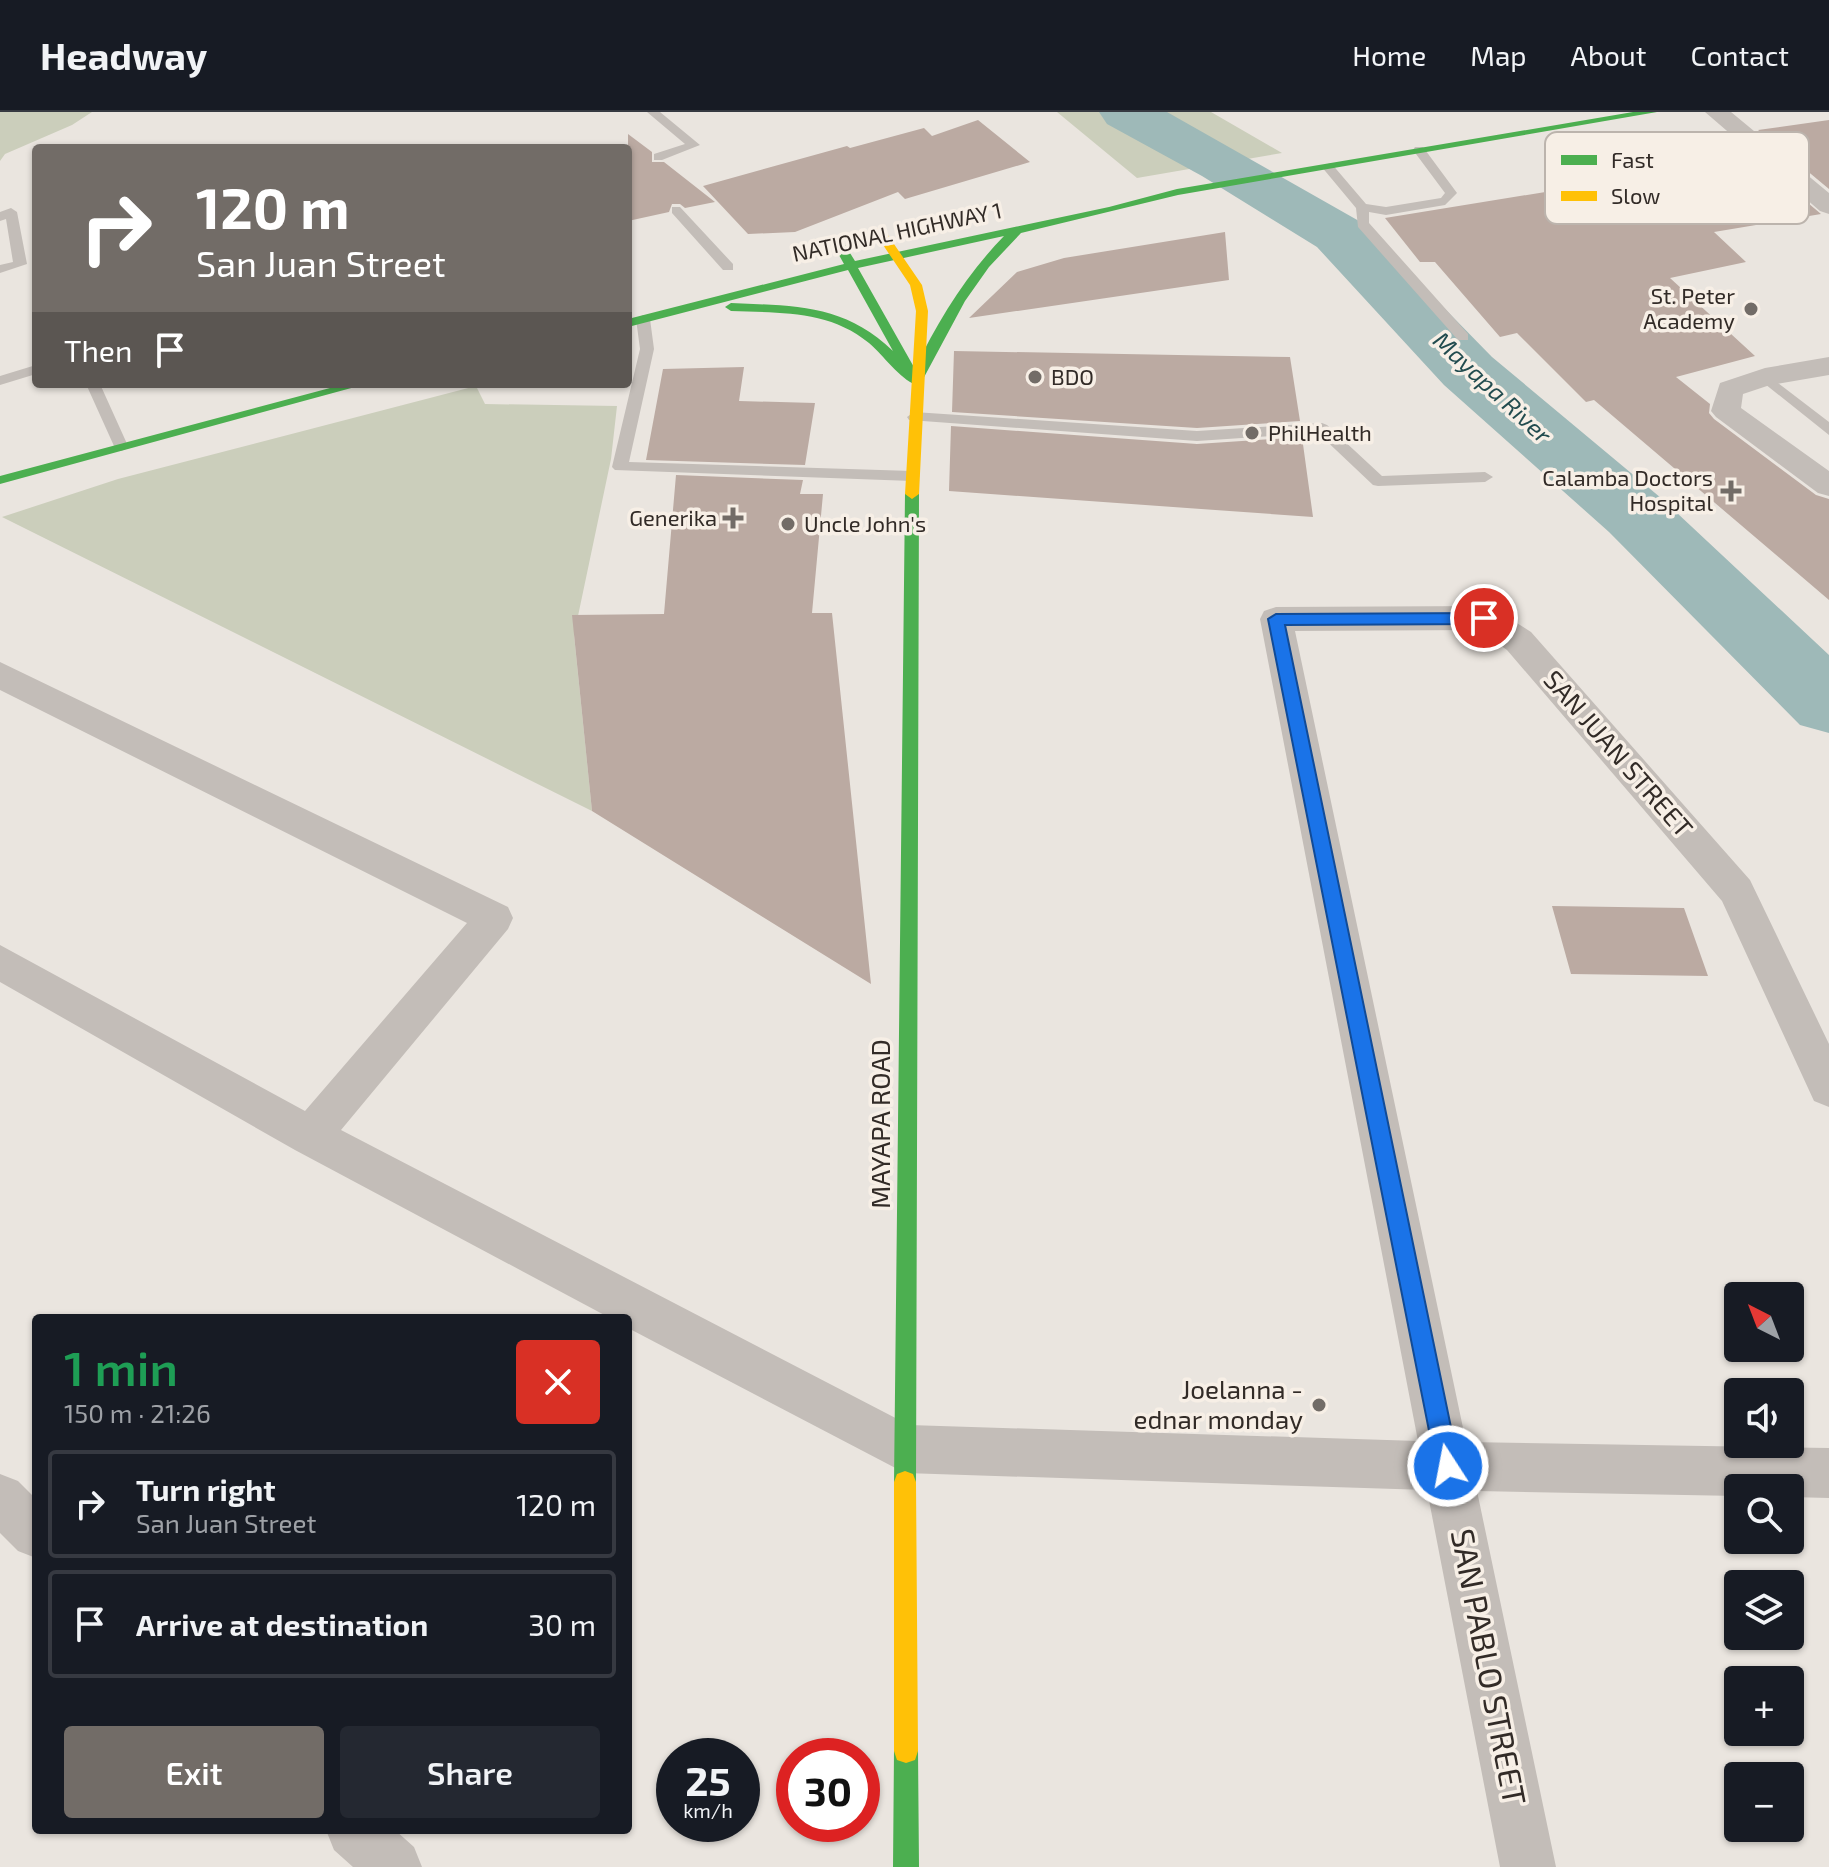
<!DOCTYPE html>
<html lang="en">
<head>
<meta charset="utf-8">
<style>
	:root { --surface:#171b24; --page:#242831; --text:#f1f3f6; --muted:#9ea1a6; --line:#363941; --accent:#726c67 }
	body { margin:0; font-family:"Exo 2",sans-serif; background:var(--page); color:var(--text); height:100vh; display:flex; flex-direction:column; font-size:30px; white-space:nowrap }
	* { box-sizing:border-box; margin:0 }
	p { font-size:26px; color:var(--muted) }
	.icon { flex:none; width:44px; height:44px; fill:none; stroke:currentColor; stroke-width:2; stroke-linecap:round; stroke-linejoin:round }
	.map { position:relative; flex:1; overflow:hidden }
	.sheet { position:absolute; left:32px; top:1202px; width:600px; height:520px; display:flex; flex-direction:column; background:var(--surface); border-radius:8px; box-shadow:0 2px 6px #0004 }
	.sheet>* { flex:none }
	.guide { position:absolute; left:32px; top:32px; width:600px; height:244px; border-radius:8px; box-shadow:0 2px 6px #0004; background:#726c67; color:#fff; overflow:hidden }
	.needle { width:52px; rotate:318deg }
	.tools { position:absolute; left:1724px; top:1170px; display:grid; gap:16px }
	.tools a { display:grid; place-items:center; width:80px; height:80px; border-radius:8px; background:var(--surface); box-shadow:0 2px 6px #0004; font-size:40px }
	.speed { position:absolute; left:656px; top:1626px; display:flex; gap:16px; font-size:40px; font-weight:700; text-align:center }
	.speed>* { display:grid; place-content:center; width:104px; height:104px; border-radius:50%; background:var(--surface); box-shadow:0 2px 6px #0004; line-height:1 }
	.speed small { font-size:20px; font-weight:400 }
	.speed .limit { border:12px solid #d22; background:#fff; color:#111 }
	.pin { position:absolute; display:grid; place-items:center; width:68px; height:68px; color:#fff; margin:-34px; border:4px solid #fff; border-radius:50%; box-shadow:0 2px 8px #0007 }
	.me { position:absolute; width:88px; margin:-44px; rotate:349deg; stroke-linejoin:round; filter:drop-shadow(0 0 6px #0008) }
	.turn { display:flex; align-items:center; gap:28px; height:168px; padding:0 32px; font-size:36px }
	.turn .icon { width:104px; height:104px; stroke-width:2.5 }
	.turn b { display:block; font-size:56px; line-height:68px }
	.then { display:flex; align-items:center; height:76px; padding:0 32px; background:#0003; gap:16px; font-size:30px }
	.round { display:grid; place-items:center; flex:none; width:84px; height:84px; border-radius:8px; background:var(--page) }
	.headline { display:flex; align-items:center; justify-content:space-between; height:136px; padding:0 32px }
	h1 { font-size:48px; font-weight:600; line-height:60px; color:#1e9e55 }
	.primary-button { display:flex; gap:16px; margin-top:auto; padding:16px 32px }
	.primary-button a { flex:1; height:92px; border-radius:8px; background:var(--accent); color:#fff; font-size:32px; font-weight:600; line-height:92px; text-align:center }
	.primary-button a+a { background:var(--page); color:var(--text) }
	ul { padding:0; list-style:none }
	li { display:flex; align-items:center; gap:24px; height:108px; margin:0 16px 12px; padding:0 16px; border:4px solid var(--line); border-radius:8px }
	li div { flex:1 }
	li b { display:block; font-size:30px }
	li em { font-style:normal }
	header { display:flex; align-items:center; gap:48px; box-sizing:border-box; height:112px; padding:0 40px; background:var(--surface); border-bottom:2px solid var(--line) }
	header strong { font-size:38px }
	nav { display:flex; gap:44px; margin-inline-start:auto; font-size:28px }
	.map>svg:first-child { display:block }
</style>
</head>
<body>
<header>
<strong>Headway</strong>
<nav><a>Home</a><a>Map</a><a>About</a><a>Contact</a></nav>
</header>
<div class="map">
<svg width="1829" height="1755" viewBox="0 0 1829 1755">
	<rect width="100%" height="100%" fill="#eae5df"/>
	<path fill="#cbcebb" d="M0,0H92L72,13L5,42L0,49Z
		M1057,0H1211L1282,41L1137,66Z
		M476,274L485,292L617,294L611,347L574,523L592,699L2,405L118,367Z"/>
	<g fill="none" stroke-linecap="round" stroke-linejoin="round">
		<path fill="#9eb9b8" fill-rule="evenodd" d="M1099,0H1167L1359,109L1492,245L1661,386L1829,543V621L1800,613L1609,420L1444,273L1317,135L1202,64L1107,12Z"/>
	</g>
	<path fill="#bbaaa2" d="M978,8L1030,50L905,87L898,80L795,120L748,122L703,74L847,34L850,36L924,16L932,24Z
		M1829,8V77L1758,18Z
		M628,22L652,40V50H664L715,90L685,96L680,92H672L669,100L628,109Z
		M1727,23L1821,102L1714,120L1746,150L1670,166L1755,244L1676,265L1710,292L1709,301L1714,307L1816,383L1829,387V488L1594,288L1586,290L1517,221L1500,225L1435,150H1420L1385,106L1576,75L1555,56L1674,35L1670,31Z
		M1225,120L1229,168L969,206L1017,160L1064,146Z
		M954,239L1290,245L1300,309L1197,316L952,300Z
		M744,255L739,289L815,291L805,353L646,348L663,257Z
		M951,314L1197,332L1302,325L1313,405L949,379Z
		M676,363L803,368L800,382H823L812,501H832L871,872L592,699L572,503L664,502Z
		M1552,794L1684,796L1708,864L1571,862Z"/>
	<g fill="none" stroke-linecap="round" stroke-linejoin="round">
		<path fill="#c3bdb8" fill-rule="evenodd" d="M647,0H660L700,33L662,48H654V42L685,32Z
			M1415,35H1423L1457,81L1445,93L1386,103L1369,100V111L1468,222V228H1458L1358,115L1356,96L1321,54L1331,51L1366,92L1386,95L1441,86L1445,81L1413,38Z
			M672,95H680L733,152V158H723L672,101Z
			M11,96L17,100L27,152L0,161V153L13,150L6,107L0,109V100Z
			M643,203L650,207L654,237L629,350L912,359L920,364L912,369L615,358L612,355L640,237L636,207Z
			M36,253V262L0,273V264Z
			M1765,261L1829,310V323L1760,268V262Z
			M86,272H100L128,334L126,337L121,339L114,334Z
			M914,300L1197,319L1322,311L1327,313L1382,364L1485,360L1493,365L1485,370L1378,374L1373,373L1318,321L1197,329L909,308L907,305Z"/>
		<path fill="#c3bdb8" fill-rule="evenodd" d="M1705,0H1731L1829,81V102L1820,99Z
			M1829,245V263L1770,273L1743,282L1741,296L1829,359V384L1818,381L1716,305L1711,299L1720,271L1765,256Z
			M1484,494L1496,498L1531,520L1750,768L1829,932V995L1814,989L1722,789L1507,538L1478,518L1295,519L1466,1330L1829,1336V1386L1790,1385V1376H1738V1384L1477,1379L1556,1755H1500L1427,1378L905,1361L628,1216V1206H610L295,1038L0,870V833L305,999L467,811L0,578V550L508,795L513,806L508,817L341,1018L909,1313L1418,1329L1260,507L1264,499L1276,495Z
			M0,1362L18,1369L36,1387V1446L18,1439L0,1421Z
			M326,1718H395L414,1735L422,1755H353L334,1738Z"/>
		<path fill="#4caf50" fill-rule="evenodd" d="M1633,0H1657L1178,83L1021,121L989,155L965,189L922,269L916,273C899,266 884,244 869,231C829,198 780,201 731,199L725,195L731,191C795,194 844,192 893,239L848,158L628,215V207L844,152L830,127L836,124L840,125L855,149L1109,95L1177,77ZM1004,124C967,162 938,208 915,257L858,156Z
			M345,272H366L0,372V364Z
			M912,377L919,382L916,1370L913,1378L905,1381L897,1378L894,1370L905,382Z
			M906,1627L915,1630L918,1639L919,1755H893L894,1639L897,1630Z"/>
		<path fill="#ffc107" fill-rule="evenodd" d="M875,116H883L922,173L928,199L919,382L912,387L905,382L916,199L910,173L873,118Z
			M905,1359L913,1362L916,1370L918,1639L915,1648L906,1651L897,1648L894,1639V1370L897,1362Z"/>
	</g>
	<path fill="#1a73e8" stroke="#114b97" stroke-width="2" d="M1484,501L1492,506L1484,512L1285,513L1459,1354L1455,1362L1448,1365L1440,1362L1436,1354L1268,507L1276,502Z"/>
	<g fill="#726c67" stroke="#f7efe6" stroke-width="3">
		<circle cx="1751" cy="197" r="8"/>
		<circle cx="1035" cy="265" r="8"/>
		<circle cx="1252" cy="321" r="8"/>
		<path d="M1727 367h8v8h8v8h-8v8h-8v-8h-8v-8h8z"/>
		<path d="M729 394h8v8h8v8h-8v8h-8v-8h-8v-8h8z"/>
		<circle cx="788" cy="412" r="8"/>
		<circle cx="1319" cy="1293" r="8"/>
	</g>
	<g text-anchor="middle" stroke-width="7" stroke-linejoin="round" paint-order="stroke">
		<g font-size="22" fill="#322b27" stroke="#f7efe6">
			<text transform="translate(897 120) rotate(-12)" y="8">NATIONAL HIGHWAY 1</text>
		</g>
		<g font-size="22" fill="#322b27" stroke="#f7efe6" text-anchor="end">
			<text x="1735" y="192">St. Peter<tspan x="1735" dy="25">Academy</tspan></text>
			<text x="1051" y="273" text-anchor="start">BDO</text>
			<text x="1268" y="329" text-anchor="start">PhilHealth</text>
			<text x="1713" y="374">Calamba Doctors<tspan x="1713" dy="25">Hospital</tspan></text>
			<text x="717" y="414">Generika</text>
			<text x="804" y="420" text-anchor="start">Uncle John's</text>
		</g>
		<g font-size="24" font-style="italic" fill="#224c4f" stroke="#f7efe6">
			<text transform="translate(1492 276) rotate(43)" y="8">Mayapa River</text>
		</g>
		<g font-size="26" fill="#322b27" stroke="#f7efe6">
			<text transform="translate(1618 642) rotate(49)" y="9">SAN JUAN STREET</text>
			<text transform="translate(881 1012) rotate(-90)" y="9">MAYAPA ROAD</text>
		</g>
		<g font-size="26" fill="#322b27" stroke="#f7efe6" text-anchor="end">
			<text x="1303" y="1287">Joelanna -<tspan x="1303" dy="30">ednar monday</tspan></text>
		</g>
		<g font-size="32" fill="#322b27" stroke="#f7efe6">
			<text transform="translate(1488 1555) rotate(79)" y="11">SAN PABLO STREET</text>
		</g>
	</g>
	<rect x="1545" y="20" width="264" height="92" rx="12" fill="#f7efe6" stroke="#bcb4ad" stroke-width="2"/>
	<rect x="1561" y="43" width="36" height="10" fill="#4caf50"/>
	<rect x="1561" y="79" width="36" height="10" fill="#ffc107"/>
	<g font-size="22" fill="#322b27">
		<text x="1611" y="56">Fast</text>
		<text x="1611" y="92">Slow</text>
	</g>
</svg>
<div class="tools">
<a><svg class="needle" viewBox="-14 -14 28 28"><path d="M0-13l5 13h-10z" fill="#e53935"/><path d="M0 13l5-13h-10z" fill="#9ea1a6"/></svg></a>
<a><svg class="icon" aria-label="sound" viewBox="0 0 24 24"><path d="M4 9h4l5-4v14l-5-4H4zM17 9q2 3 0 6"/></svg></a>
<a><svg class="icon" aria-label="search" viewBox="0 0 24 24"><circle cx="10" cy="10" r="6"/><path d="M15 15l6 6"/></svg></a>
<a><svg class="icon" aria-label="layers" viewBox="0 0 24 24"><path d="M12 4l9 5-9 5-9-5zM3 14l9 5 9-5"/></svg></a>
<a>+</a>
<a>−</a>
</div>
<div class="speed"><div>25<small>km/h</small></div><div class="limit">30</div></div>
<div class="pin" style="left:1484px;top:506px;background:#d93025"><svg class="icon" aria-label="arrive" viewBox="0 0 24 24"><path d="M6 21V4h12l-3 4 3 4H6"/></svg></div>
<svg class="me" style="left:1448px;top:1354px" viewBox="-20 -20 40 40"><circle r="17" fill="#1a73e8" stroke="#fff" stroke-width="3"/><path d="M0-11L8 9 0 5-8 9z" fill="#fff"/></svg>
<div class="guide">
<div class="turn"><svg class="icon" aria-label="right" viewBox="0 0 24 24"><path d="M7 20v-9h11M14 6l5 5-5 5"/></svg><div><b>120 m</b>San Juan Street</div></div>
<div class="then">Then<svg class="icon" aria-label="arrive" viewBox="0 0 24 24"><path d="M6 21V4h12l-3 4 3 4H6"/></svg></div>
</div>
<section class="sheet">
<div class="headline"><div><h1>1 min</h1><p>150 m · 21:26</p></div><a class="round" style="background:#d93025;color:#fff"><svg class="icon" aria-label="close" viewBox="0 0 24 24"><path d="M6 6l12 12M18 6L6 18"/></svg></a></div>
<ul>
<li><svg class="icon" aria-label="right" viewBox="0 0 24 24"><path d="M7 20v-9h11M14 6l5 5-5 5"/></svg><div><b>Turn right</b><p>San Juan Street</p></div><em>120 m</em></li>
<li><svg class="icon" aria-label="arrive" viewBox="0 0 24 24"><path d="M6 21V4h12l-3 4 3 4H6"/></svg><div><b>Arrive at destination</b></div><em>30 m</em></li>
</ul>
<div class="primary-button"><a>Exit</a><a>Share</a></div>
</section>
</div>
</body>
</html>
